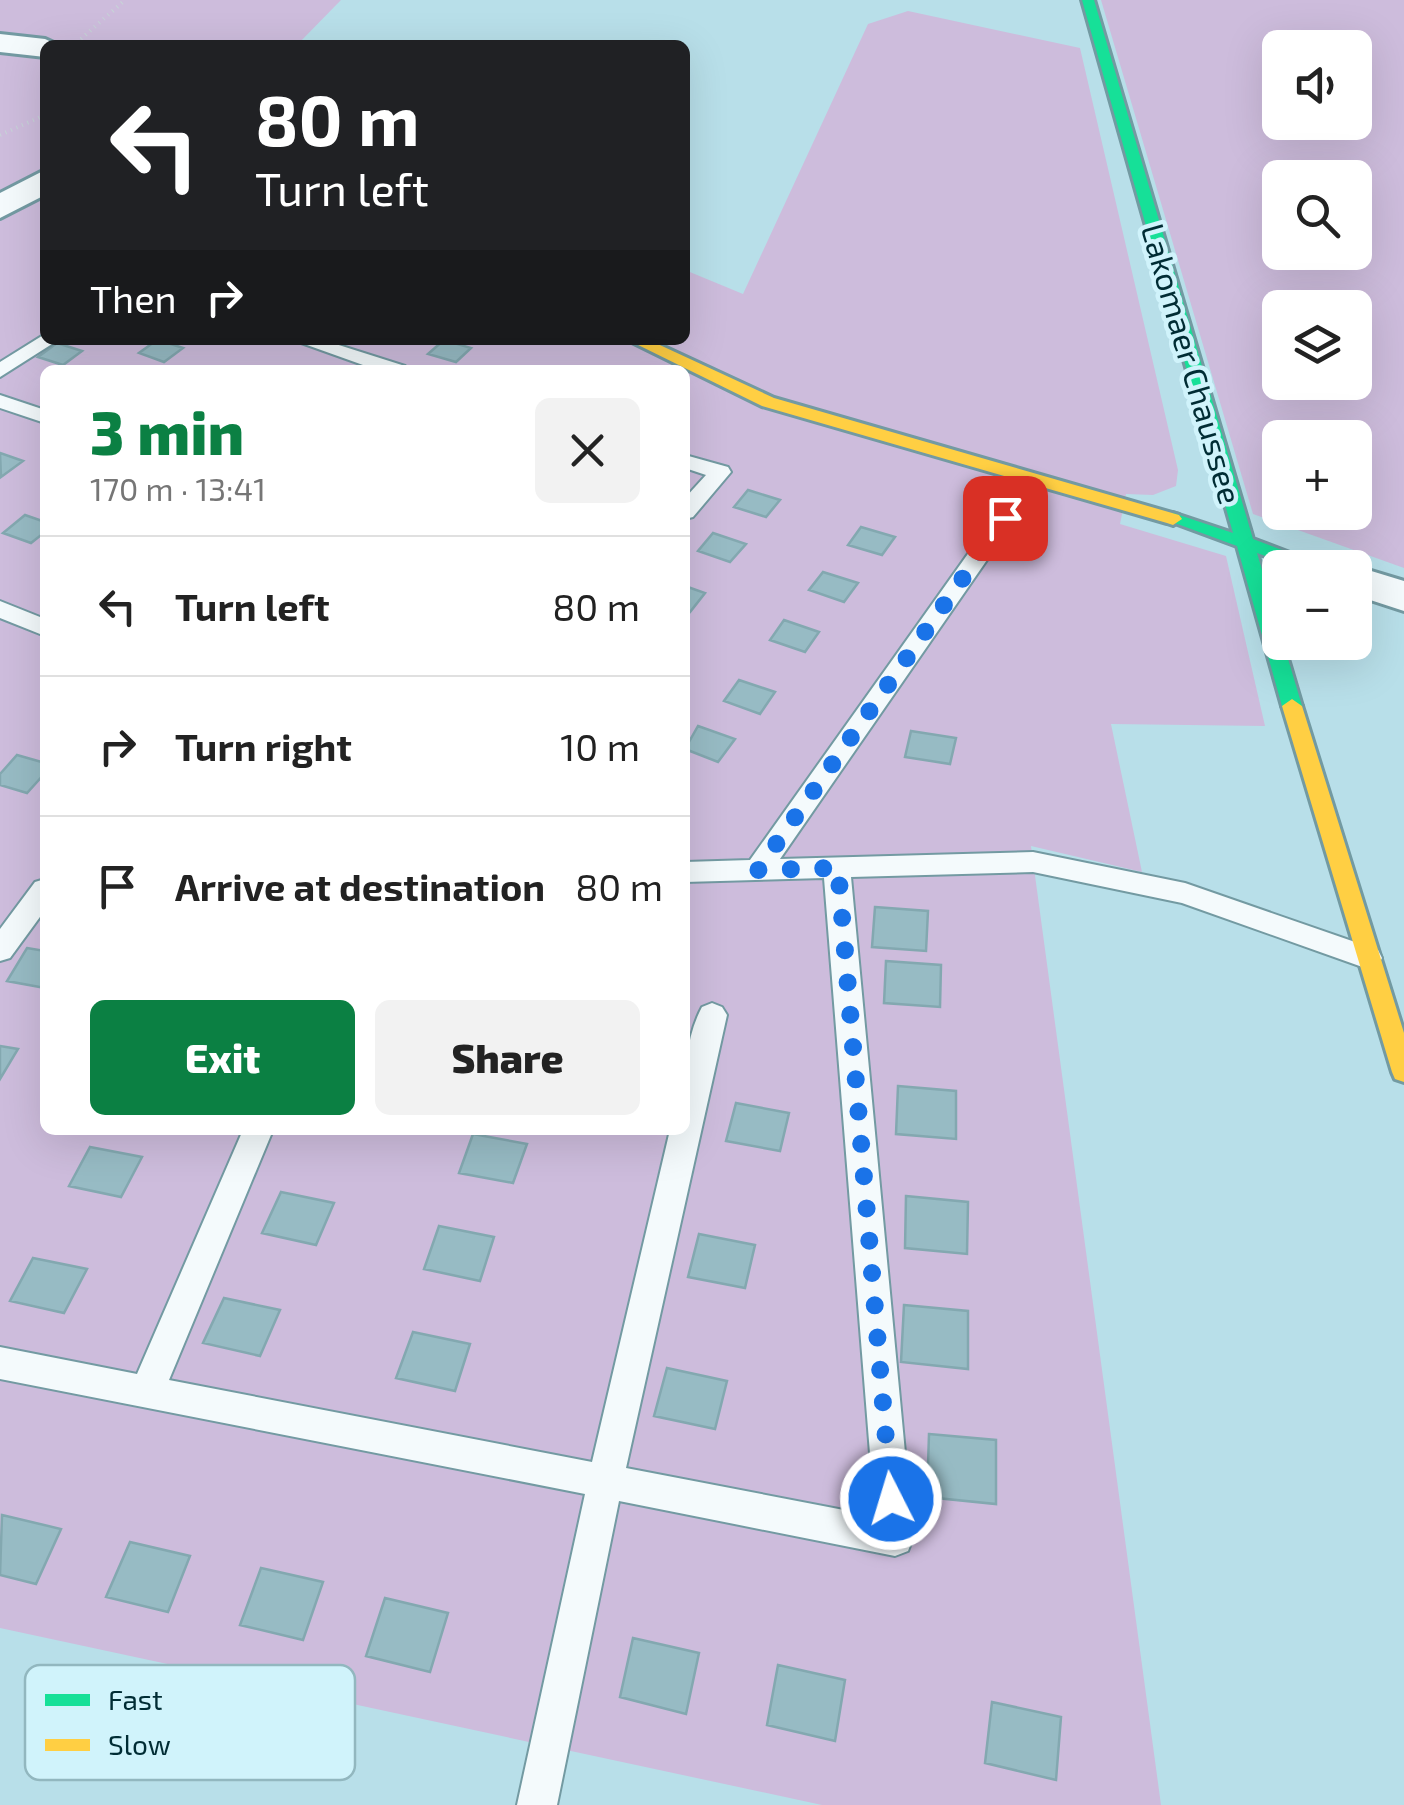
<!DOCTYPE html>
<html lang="en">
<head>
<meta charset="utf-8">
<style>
	:root { --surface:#fff; --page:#f2f2f2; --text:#222; --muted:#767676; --line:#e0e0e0; --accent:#0b8043 }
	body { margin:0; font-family:"Exo 2",sans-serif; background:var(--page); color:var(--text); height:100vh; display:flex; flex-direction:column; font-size:38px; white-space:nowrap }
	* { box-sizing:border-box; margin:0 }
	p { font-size:32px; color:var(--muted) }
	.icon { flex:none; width:55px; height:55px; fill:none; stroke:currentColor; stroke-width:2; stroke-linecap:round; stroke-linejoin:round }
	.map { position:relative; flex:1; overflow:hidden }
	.sheet { position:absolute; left:40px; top:365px; width:650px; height:770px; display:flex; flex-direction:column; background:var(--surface); border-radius:15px; box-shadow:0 10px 40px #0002 }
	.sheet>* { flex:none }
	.hud { position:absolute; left:40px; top:40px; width:650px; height:305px; border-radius:15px; box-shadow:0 10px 40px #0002; background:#202124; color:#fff; overflow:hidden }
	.buttons { position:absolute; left:1262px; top:30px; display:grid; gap:20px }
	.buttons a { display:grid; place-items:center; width:110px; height:110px; border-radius:15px; background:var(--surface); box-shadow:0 10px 40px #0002; font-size:50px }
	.pin { position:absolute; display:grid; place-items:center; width:85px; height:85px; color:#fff; margin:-42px; border-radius:20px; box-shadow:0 5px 15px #0006 }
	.me { position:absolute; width:110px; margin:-55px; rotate:355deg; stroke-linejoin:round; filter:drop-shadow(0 0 8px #0008) }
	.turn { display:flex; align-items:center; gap:35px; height:210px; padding:0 50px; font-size:45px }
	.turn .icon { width:130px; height:130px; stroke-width:2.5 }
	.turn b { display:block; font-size:70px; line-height:85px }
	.then { display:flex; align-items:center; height:95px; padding:0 50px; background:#0003; gap:20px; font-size:38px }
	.round { display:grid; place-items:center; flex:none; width:105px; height:105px; border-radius:15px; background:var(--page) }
	.headline { display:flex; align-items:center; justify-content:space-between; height:170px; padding:0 50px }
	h1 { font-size:60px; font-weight:800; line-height:75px; color:var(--accent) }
	.action { display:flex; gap:20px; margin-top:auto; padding:20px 50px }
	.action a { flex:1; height:115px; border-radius:15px; background:var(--accent); color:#fff; font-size:40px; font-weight:800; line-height:115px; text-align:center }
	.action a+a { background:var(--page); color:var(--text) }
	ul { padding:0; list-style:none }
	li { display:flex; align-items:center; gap:30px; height:140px; padding:0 50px; border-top:2px solid var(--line) }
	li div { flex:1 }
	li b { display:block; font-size:38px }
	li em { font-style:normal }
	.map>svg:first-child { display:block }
</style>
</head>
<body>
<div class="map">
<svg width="1404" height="1805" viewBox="0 0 1404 1805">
	<rect width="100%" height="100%" fill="#b8dfe9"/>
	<path fill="#cdbcdc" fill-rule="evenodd" d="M0,0H341L297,45H45V340H685V270L743,294L868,24L908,11L1080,48L1178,470L1176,486L1153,495L1126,494L1120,524L1226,556L1265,726L1111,724L1142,872L1031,846L1161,1805H822L0,1628ZM45,370H685V1130H45Z
		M1101,0H1404V568L1253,514ZM1280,48H1355V122H1280ZM1280,178H1355V252H1280ZM1280,308H1355V382H1280ZM1280,438H1355V512H1280Z"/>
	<path fill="#97bbc4" stroke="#83a8b0" stroke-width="2.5" d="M157,340H159L183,348L164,362L139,353Z
		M444,340L471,348L456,362L428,354Z
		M57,343L82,351L63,365L38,357Z
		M0,453L23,461L1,477Z
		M748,490L780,500L766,517L734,507Z
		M25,515L45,522V532L31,543L3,533Z
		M861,527L895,537L882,555L848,545Z
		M713,533L746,544L730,562L698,551Z
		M823,572L858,583L844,602L809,590Z
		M685,586L705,593L690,612L685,611Z
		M784,620L819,632L805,652L770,640Z
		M739,680L775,692L760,714L724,701Z
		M698,726L735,739L718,762L685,749Z
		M911,731L956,738L950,764L905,757Z
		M17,755L45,763V773L27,793L0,785V774Z
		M875,907L928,911L926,951L872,947Z
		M27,948L45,951V988L7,981Z
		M886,961L941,965L940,1007L884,1003Z
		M0,1046L18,1049L0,1079Z
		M898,1086L956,1091V1139L896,1134Z
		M736,1103L789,1113L780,1151L726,1141Z
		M473,1134L527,1144L513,1183L459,1173Z
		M90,1147L142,1157L121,1197L69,1186Z
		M281,1192L334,1203L316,1245L262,1233Z
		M906,1196L968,1202L967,1254L905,1248Z
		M439,1226L494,1237L480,1281L424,1269Z
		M699,1234L755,1245L745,1288L688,1277Z
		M33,1258L87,1269L64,1313L10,1301Z
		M224,1298L280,1310L260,1356L203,1343Z
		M904,1305L968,1311V1369L901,1362Z
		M413,1332L470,1344L455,1391L396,1378Z
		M667,1368L727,1381L715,1429L654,1416Z
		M929,1434L996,1440V1504L927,1497Z
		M2,1515L61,1529L36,1584L0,1575Z
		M130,1542L190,1556L168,1612L106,1597Z
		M261,1568L323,1582L303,1640L240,1625Z
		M385,1598L448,1613L430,1672L366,1656Z
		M633,1638L699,1653L686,1714L620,1697Z
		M778,1665L845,1680L835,1741L767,1725Z
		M992,1702L1061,1717L1056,1780L985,1763Z"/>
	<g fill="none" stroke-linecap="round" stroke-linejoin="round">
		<g stroke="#739aa2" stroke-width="4">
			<path id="lane" d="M45,334V340H55L52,344L0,377V362Z
				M293,340H323L405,366L408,370H377Z
				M0,395L45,410V423L0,408Z
				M685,455L728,467L731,472L693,517L685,519V498L706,475L685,468Z
				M1005,511L1016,518L780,859L1033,852L1185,883L1378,950L1382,958L1378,966L1368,969L1182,903L1033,872L851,877L913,1538L908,1551L895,1556L619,1501L557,1805H517L585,1494L0,1379V1347L137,1374L243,1130H273L169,1380L592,1462L670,1130H685C685,1089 682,1044 702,1007L712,1003L722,1007L727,1015L626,1468L875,1516L824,878L685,882V862L750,860L997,513Z
				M0,601L45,619V636L0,618Z
				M45,879V910L10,958L0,961V929L35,882Z"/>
		</g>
		<g stroke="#739aa2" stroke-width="6">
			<path id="street" d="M0,34L45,39L58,45H45V57L0,52Z
				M45,170V195L0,218V193Z
				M1355,566L1404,581V611L1355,595V568H1349Z"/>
		</g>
		<g stroke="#739aa2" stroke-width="6">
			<path id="fast" d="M1082,0H1094L1253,539L1329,568H1299L1257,553L1280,631V642H1283L1302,706L1299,711H1285L1282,706L1237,546L1164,519L1173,513L1233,533Z"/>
		</g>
		<g stroke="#739aa2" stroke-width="6">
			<path id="slow" d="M628,340H649L774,398L1179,515L1182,519L1173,525L1167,523L762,406Z
				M1292,699L1302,706L1404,1033V1082L1395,1079L1392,1072L1282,706Z"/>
		</g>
		<path stroke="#c6d4d7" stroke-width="4" stroke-dasharray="1 5" stroke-linecap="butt" d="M81,39L125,0
			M0,135L45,115"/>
		<use href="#lane" fill="#f4fafc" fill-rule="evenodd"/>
		<use href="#street" fill="#f4fafc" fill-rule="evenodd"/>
		<use href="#fast" fill="#16e098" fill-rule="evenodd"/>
		<use href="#slow" fill="#ffcf43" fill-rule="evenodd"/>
	</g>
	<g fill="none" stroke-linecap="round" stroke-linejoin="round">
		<path stroke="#1a73e8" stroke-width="18" stroke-dasharray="0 32.4" d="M891,1499L838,868L758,870L1005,518"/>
	</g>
	<g text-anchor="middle" stroke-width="9" stroke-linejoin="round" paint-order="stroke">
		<g font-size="32" fill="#002c34" stroke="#d0f3fb">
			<text transform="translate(1191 364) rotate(74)" y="11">Lakomaer Chaussee</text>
		</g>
	</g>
	<rect x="25" y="1665" width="330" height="115" rx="15" fill="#d0f3fb" stroke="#92b7bf" stroke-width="2.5"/>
	<rect x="45" y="1694" width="45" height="12" fill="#16e098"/>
	<rect x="45" y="1739" width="45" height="12" fill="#ffcf43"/>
	<g font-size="28" fill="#002c34">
		<text x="108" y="1710">Fast</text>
		<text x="108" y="1755">Slow</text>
	</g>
</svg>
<div class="buttons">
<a><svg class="icon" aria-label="sound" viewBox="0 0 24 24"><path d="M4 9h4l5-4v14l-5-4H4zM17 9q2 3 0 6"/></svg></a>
<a><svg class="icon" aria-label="search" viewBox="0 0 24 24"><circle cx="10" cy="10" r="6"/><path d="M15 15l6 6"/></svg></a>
<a><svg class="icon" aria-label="layers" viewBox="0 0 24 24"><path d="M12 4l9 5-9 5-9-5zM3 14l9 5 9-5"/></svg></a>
<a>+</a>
<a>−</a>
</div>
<div class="pin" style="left:1005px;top:518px;background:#d93025"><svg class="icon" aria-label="arrive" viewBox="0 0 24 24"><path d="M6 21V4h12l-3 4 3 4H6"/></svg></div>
<svg class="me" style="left:891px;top:1499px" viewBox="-20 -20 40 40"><circle r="17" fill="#1a73e8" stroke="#fff" stroke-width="3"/><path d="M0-11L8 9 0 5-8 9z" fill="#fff"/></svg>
<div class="hud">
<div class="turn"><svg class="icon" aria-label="left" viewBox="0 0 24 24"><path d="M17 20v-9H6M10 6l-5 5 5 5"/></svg><div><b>80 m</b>Turn left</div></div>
<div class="then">Then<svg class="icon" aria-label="right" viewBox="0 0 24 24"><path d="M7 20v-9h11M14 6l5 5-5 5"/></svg></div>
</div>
<section class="sheet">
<div class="headline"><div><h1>3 min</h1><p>170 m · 13:41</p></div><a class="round"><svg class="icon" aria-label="close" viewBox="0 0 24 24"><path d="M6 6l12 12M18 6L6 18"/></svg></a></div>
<ul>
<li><svg class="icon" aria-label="left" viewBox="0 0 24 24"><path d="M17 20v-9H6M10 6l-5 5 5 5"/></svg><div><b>Turn left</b></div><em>80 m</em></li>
<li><svg class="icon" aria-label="right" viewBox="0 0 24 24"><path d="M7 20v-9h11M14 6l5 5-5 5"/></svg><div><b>Turn right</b></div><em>10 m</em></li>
<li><svg class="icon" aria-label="arrive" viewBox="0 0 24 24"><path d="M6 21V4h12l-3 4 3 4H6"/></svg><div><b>Arrive at destination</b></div><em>80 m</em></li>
</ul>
<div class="action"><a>Exit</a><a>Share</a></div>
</section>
</div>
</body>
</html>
